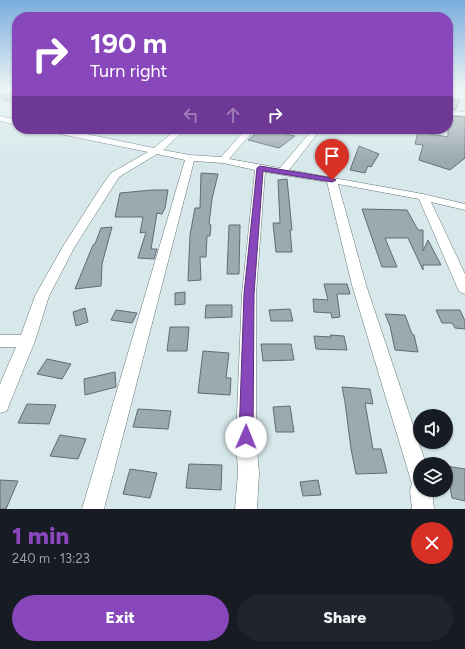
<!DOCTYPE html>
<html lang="en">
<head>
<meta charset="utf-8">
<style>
	:root { --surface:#171b24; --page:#20242c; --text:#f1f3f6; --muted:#9ea1a6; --accent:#8947bc }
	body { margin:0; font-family:Figtree,sans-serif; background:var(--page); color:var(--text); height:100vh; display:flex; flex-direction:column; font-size:15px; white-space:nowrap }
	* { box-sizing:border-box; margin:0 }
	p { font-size:13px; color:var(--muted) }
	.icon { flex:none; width:22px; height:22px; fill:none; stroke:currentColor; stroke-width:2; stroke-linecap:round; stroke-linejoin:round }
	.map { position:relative; height:509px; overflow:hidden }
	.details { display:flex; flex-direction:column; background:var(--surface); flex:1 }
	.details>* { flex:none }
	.hud { position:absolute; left:12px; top:12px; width:441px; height:122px; border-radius:16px; box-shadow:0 1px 3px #0004; background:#8947bc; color:#fff; overflow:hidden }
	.fabs { position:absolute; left:413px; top:409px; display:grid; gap:8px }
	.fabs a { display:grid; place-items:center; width:40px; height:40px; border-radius:50%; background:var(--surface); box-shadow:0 1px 3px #0004; font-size:20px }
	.pin { position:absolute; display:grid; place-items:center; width:34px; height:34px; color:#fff; margin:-41px -17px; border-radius:50% 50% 50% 0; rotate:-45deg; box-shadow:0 0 4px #0007 }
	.pin .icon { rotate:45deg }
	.me { position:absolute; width:44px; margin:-22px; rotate:1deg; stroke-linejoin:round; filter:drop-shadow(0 0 3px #0008) }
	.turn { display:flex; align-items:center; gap:14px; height:84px; padding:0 12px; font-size:18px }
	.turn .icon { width:52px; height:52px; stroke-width:2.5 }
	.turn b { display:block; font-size:28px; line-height:34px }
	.lanes { display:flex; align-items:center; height:38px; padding:0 12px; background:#0003; justify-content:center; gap:20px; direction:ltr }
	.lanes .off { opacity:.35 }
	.round { display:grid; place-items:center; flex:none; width:42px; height:42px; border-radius:21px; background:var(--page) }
	.summary { display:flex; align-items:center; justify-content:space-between; height:68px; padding:0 12px }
	h1 { font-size:24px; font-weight:800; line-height:30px; color:var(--accent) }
	.button { display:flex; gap:8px; margin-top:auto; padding:8px 12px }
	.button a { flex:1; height:46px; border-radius:24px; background:var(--accent); color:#fff; font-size:16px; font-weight:800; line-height:46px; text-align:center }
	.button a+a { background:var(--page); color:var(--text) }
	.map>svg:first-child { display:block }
</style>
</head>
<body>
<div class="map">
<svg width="465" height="509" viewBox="0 0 465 509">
	<rect width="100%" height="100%" fill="#d7e8eb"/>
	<path fill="#9ba9b0" stroke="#5f6d73" d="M17,90V105L0,98V95Z
		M448,99L460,100L456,109H448Z
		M448,116L465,117V158L450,170L419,160L423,145L415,144L418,132L448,137Z
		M261,129L295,136L279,148L248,140Z
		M359,146L379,154L371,167L368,166L365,173L350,170Z
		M201,173L218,174L212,199L209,224L211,225L210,236H207L206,257H200L201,280L188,281L190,235L195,208H200Z
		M287,179L292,230H290L292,252H276L273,223H280L278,180Z
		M152,190H168L165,208L162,214L157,213L151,249H157L154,259L138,258L146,232L140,233L143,217H115L120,193Z
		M362,209L407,210L418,230H423V251L428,240L441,265H423V270L408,238H385L397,267H382Z
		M229,225H240L239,274H227Z
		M112,227L102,264L101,286L75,289L93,245L95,244L101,228Z
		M324,284H347L350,294H337L340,317L332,318L331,313L314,312L313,299L328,300Z
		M185,292V304L175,305V293Z
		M206,305H232V317L205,318Z
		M85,308L88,322L76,326L73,312Z
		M290,309L293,321H271L269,310Z
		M116,310L137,313L132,323L111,320Z
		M436,310H460L465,321V329L455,328L452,323H442Z
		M385,314L405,315L412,334L414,335L418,352L395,350L390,326Z
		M170,327H189L187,351H167Z
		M330,335L344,336L347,350L316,349L314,336L331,337Z
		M261,344H291L294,360L263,361Z
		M203,351L229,353L226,378H231L230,395L198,393Z
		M47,359L71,364L62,379L37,374Z
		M115,372L116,387L85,395L84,379Z
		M342,387L370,389L373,404L365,403L373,449H381L387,473L356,474L351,449L345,402Z
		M27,404L56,405L49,424L18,423Z
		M290,406L294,432H276L273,407Z
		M138,409L171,411L168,429L133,427Z
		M60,435L86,439L78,459L50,456Z
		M189,464L222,465L221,490L186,488Z
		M446,466L465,469V501L452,498Z
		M130,469L157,473L150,498L123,494Z
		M0,480L18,481L6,509H0Z
		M318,480L321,495L303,496L300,482Z"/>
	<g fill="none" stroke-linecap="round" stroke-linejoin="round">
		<g stroke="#677679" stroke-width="1">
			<path id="minor" d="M448,93L465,95V99L448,97Z
				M448,110L465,112V116L448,114Z
				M0,116L17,120V125L0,121Z
				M46,129H62L154,148L177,129H186L163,150L190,155L221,157L246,129H255L229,159L280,168L313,129H321L289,170L423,194L465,204V210L431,202L465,274V294L460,292L458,289L419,199L338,184L366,285L426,464H420V490H432L434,509H412L410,490L412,484L352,285L327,182L265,172L256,294V437L259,473L257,509H235L238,473L236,437L242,294L255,170L223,163L194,161L104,509H82L185,160L157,154L119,177L74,248L49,296L35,341L9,405L7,411L0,413V384L16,347H0V335H21L35,296L62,248L99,190L111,173L148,152L50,132Z"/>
		</g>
		<use href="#minor" fill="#fff" fill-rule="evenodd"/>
	</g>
	<linearGradient id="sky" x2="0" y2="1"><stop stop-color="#7baddc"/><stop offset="0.56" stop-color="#edf5f6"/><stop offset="1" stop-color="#edf5f6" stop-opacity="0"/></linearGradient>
	<rect width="465" height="160" fill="url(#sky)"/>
	<path fill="#8947bc" stroke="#592e7a" d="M260,166L332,178L336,180L332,182L263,171L254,294L253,437L251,441L246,443L241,441L239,437L244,294L257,168Z"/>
</svg>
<div class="fabs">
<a><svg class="icon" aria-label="sound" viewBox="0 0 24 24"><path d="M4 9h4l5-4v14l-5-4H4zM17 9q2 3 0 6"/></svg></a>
<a><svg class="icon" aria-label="layers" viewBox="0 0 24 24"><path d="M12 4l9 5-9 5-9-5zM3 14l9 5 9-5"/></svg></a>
</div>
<div class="pin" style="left:332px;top:180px;background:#d93025"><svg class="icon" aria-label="arrive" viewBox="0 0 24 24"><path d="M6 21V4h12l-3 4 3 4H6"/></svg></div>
<svg class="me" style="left:246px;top:437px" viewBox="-20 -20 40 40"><circle r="19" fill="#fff"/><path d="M0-13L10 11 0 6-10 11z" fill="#8947bc"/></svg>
<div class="hud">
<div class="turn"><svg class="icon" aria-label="right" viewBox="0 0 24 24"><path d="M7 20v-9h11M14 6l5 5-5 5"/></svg><div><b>190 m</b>Turn right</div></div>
<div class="lanes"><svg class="icon off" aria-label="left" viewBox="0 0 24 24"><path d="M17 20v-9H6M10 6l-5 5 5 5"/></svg><svg class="icon off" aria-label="ahead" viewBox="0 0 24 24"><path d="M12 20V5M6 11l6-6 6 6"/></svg><svg class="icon" aria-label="right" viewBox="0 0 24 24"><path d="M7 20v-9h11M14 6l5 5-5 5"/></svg></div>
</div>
</div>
<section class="details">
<div class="summary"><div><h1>1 min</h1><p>240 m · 13:23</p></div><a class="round" style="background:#d93025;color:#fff"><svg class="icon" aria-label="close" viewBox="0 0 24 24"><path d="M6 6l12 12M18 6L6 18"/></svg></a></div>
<div class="button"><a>Exit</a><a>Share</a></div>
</section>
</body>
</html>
